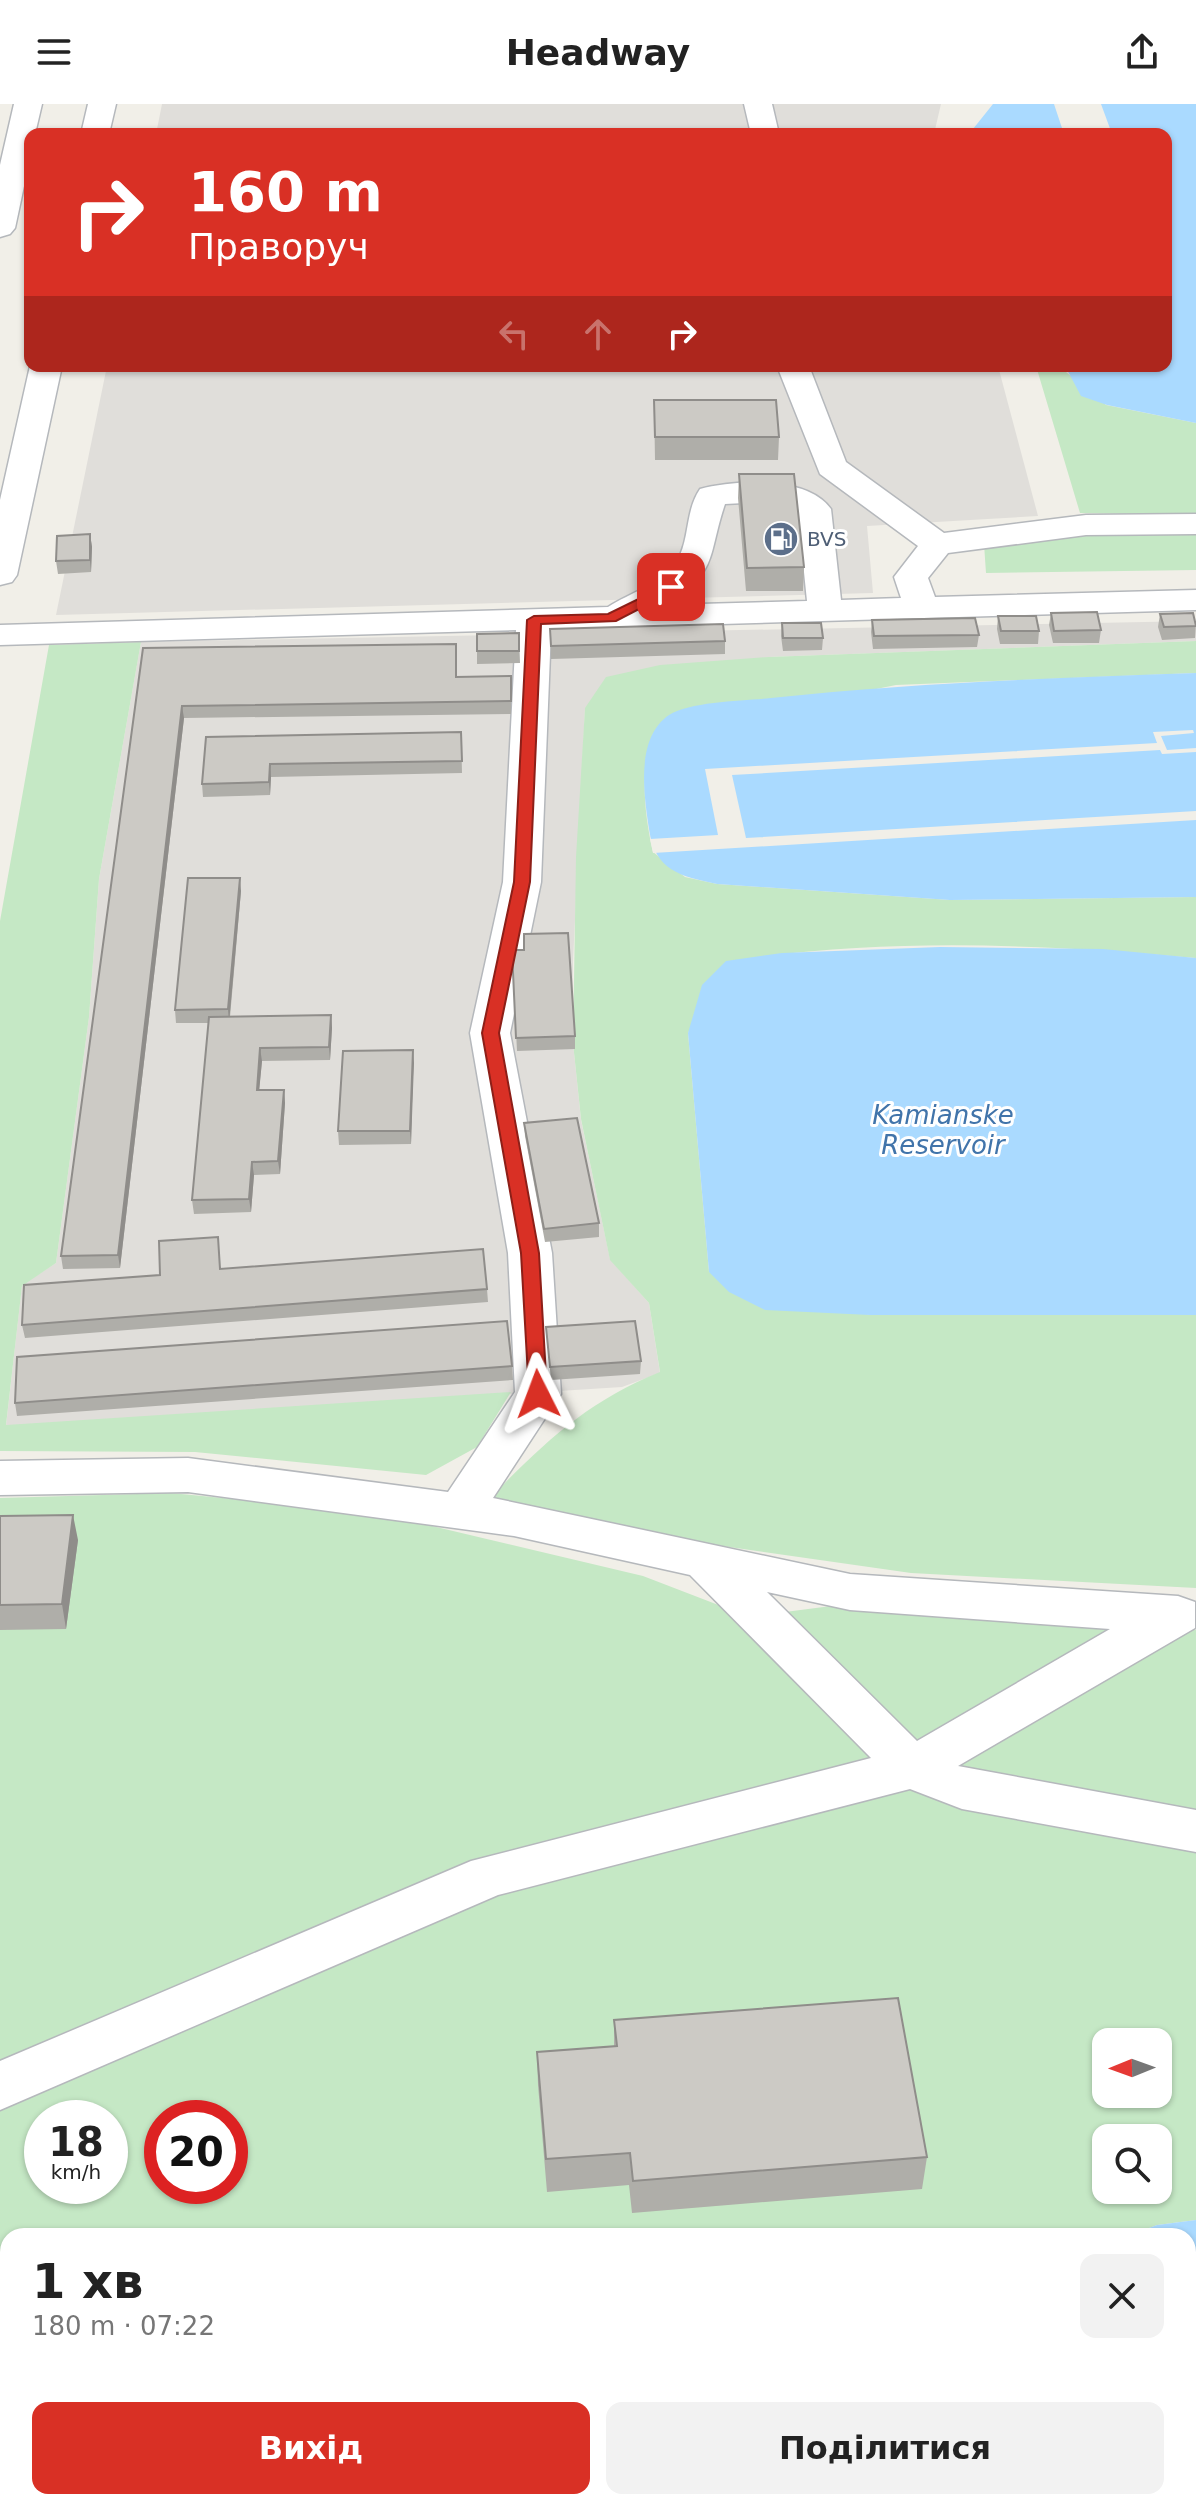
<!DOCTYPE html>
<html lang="uk">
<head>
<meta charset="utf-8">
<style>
	:root { --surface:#fff; --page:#f2f2f2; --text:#222; --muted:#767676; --accent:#d93025 }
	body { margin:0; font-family:"DejaVu Sans",sans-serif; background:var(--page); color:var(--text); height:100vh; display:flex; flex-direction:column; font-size:30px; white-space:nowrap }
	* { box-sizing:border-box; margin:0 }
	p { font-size:26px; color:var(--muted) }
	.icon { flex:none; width:44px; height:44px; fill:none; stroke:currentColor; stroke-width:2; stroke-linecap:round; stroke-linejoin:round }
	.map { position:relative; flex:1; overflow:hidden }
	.details { position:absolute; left:0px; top:2124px; width:1196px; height:282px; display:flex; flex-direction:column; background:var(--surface); border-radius:24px 24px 0 0; box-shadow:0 2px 6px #0004 }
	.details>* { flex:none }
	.banner { position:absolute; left:24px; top:24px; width:1148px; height:244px; border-radius:16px; box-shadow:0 2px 6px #0004; background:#d93025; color:#fff; overflow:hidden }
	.needle { width:52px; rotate:269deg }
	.buttons { position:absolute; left:1092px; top:1924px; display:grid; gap:16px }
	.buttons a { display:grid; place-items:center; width:80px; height:80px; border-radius:16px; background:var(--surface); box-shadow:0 2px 6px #0004; font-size:40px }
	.speed { position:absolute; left:24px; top:1996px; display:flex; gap:16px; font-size:40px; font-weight:700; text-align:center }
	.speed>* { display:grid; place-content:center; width:104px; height:104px; border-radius:50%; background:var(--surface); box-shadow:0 2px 6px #0004; line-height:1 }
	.speed small { font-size:20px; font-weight:400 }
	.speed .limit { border:12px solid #d22; background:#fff; color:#111 }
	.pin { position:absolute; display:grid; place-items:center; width:68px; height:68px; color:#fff; margin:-34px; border-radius:16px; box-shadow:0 4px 12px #0006 }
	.me { position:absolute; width:88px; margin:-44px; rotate:357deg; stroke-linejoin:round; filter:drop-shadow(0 0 6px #0008) }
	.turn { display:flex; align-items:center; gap:28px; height:168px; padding:0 32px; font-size:36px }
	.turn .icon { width:104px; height:104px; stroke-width:2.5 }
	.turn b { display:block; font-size:56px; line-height:68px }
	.lanes { display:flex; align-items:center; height:76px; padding:0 32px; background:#0003; justify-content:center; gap:40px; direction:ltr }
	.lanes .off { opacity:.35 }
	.round { display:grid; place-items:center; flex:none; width:84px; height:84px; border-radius:16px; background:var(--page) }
	.summary { display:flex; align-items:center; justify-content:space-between; height:136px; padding:0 32px }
	h1 { font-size:48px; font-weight:600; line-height:60px }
	.cta { display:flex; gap:16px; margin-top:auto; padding:16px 32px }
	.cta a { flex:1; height:92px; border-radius:16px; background:var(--accent); color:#fff; font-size:32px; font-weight:600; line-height:92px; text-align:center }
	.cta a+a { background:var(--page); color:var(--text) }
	header { display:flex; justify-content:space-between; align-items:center; height:104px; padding:0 32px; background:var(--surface); font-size:36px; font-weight:600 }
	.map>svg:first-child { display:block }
</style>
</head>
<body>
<header><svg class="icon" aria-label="menu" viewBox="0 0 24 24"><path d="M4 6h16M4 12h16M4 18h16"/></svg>Headway<svg class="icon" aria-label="share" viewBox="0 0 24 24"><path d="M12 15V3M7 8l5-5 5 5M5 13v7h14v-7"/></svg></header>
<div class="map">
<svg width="1196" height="2405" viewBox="0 0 1196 2405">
	<rect width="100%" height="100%" fill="#f1efe8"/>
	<path fill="#e0deda" d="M162,0H941L934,30H156Z
		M107,262H998L1038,412L867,422L873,489L56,511Z
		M1196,517V537L768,553L585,604L573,858V939L581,1016L610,1155L649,1199L660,1269L622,1283L6,1322L22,1181L56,1159L89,913L99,775L141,538Z"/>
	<path fill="#c5e8c5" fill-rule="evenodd" d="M1036,262H1065L1066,268L1106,301L1196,319V411L1080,409Z
		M1196,430V466L986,469L984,440L1092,431Z
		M1196,537V569L896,581L653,630C640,668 644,709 653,748L685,773L717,780L950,796L1196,793V854C1042,840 879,833 726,858L688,929L709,1168L870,1211H1196V1484L911,1469L667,1434L489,1395C544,1339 586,1298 660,1268L649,1199L610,1156L581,1015L573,939L576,753L585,604L606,573L660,561L768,553Z
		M141,538L99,775L89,913L56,1159L22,1182L6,1321L511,1288L477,1343L426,1371L195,1348L0,1347V817L49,541Z
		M171,1389L377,1409L643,1472L734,1507L868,1647L1196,1739V2116L1157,2121L1128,2132H8V2398H276L226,2405H0V1394ZM1106,1938H1158V1990H1106ZM42,2014H110V2082H42ZM162,2014H230V2082H162ZM1106,2034H1158V2086H1106Z
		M839,1501L1196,1526V1713L958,1670L909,1641L785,1508Z
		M599,2398H764V2405H612Z"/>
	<path fill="#aadaff" d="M993,0H1196V319L1107,301L1081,292L1065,262H1166V30H969Z
		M1196,569V793L950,796L717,780C680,772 655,767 649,725C644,691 635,634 669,611C691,597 745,597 771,594C912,579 1054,574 1196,569Z
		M940,843L1103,845L1196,854V1211H870L765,1206L729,1188L709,1168L688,929L702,881L726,857L782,849Z
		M1196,2116V2405H764V2398H1188V2132H1128L1157,2121Z"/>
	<path fill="#f1efe8" d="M1054,0H1101L1112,30H1064Z
		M1193,626L1194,629L1161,632L1167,646L1196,644V648L1162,650L1160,646L732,671L746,734L1196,707V716L653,749L650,735L718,731L705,665L1157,639L1153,628Z"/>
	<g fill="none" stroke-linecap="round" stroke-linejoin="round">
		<g stroke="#b5b8bc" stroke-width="3">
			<path id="minor" d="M14,0H42L35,30H30V54L15,124L10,130L0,133V61Z
				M88,0H116L109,30H81Z
				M744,0H772L779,30H751Z
				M30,262H62L17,471L12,478L0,481V396Z
				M777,262H809L846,358L944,429L1086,411L1196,410V430L1086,431L948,449L928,474L935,493L1196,486V506L551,525L541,778L510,929L552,1149L561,1290L493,1394L850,1470L1178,1492L1195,1498V1524L958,1662L1196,1706V1748L962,1705L910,1685L498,1791L0,2006V1957L471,1757L871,1654L690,1471L514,1432L188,1388L0,1391V1357L188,1354L448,1388L515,1288L508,1149L470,929L503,778L516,526L0,541V521L608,503C629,489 663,480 677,457C690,435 685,407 700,385C735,376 807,371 831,405L841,496L901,494L894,473L918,442L820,370ZM765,398L798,410L807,497L663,501C719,470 707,453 725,400ZM767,1488L850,1506L1110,1525L917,1637Z"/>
		</g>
		<use href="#minor" fill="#fff" fill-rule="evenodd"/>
	</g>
	<path fill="#afaea9" d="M654,296L779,333L778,356H655Z
		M739,370L804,463L803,487H746L738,394Z
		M90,430L92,443L91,468L58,470L56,457Z
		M1051,509L1101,526L1099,539H1053L1049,521Z
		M1160,510L1196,519L1195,534L1162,536L1158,523Z
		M998,512L1039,527L1038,540H1000L997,525Z
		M872,516L979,531L977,543L873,545L871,528Z
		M782,519L823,534L822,546L783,547L781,532Z
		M550,525L725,537V550L551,555Z
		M519,529L520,559L477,560V530Z
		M143,544L457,553L456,573L511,572V610L184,614L120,1164L63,1165L61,1152Z
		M461,628L462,669L271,673L270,691L203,693L202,680L206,633Z
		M241,787L230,913L331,911L332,924L330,956L262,957L259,986H284L285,999L280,1070L254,1071L251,1108L194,1110L192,1096L209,919H176L175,906Z
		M512,846L575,932V945L517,947Z
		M413,946L411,1040L339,1041L338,1027Z
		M524,1019L599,1119V1133L545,1138L525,1032Z
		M218,1133L220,1165L487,1185L488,1198L25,1234L22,1221L160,1171Z
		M546,1223L641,1257L640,1270L551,1276Z
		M512,1262L513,1276L17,1312L15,1299Z
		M0,1412L78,1436L66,1525L0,1526Z
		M614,1916L927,2053L922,2085L632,2109L629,2081L547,2088L538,1981L537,1948L614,1942Z"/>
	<path fill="#8f8d8a" d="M90,430L92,443L91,468L90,456Z
		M182,602L184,614L120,1164L118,1151Z
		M270,660L271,673L270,691L269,678Z
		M240,774L241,787L229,919L228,905Z
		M331,911L332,924L330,956L329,943Z
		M260,944L262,957L258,999L257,986Z
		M413,946L414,959L411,1040L410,1027Z
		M284,986L285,999L280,1070L278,1057Z
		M252,1058L254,1071L251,1108L249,1095Z
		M73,1411L78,1436L66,1525L62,1500Z"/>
	<path fill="#cccac5" stroke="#8f8d8a" stroke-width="2" d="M654,296H776L779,333H655Z
		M739,370H794L804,463L747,464Z
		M90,430V456L56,457L57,432Z
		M1097,508L1101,526L1054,527L1051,509Z
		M1193,509L1196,522L1164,523L1160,510Z
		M998,512H1036L1039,527H1001Z
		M975,514L979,531L874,532L872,516Z
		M782,519H821L823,534H783Z
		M723,520L725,537L551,542L550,525Z
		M519,529V547H477V530Z
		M456,540V573L511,572V597L182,602L118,1151L61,1152L143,544Z
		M461,628L462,657L270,660L269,678L202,680L206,633Z
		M188,774H240L228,905L175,906Z
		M568,829L575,932L516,934L512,846H524V830Z
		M331,911L329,943L260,944L257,986H284L278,1057L252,1058L249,1095L192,1096L209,913Z
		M413,946L410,1027H338L343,947Z
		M577,1014L599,1119L544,1125L524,1019Z
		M218,1133L220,1165L483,1145L487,1185L22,1221L24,1181L160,1171L159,1137Z
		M507,1217L512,1262L15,1299L17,1253Z
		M635,1217L641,1257L550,1263L546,1223Z
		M73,1411L62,1500L0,1501V1412Z
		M898,1894L927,2053L633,2077L630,2049L546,2055L537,1948L617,1942L614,1916Z"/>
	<path fill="#d93025" stroke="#8d1f18" stroke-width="2" d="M671,479L676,480V486L616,517L541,520L530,778L499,929L539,1149L547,1290L538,1296L529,1290L521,1149L482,929L514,778L527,516L534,512L608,510Z"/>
	<defs>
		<g id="fuel-disc" transform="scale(1.8)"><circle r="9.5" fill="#5c6f8a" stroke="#fff"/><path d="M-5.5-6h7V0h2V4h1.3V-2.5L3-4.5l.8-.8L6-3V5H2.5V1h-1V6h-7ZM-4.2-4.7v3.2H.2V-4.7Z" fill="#fff"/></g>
	</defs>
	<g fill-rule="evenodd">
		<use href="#fuel-disc" x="781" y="435"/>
	</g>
	<g text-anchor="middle" stroke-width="6" stroke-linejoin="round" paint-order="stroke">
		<g font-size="20" fill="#4e5e75" stroke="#fff" text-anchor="start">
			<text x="807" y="442">BVS</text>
		</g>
		<g font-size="26" font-style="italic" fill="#4174aa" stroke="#fff">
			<text x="943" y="1020">Kamianske<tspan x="943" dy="30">Reservoir</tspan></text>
		</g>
	</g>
</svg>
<div class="buttons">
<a><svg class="needle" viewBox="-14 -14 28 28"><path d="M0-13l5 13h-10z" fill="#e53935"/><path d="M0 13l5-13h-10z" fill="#767676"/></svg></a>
<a><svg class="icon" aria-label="search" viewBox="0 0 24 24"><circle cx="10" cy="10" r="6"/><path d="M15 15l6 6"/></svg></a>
</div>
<div class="speed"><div>18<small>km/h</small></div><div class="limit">20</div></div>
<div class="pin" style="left:671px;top:483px;background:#d93025"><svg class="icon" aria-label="arrive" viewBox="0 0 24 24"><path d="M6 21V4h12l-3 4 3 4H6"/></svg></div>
<svg class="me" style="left:538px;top:1290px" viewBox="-20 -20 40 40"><path d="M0-17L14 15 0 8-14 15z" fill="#d93025" stroke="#fff" stroke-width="4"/></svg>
<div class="banner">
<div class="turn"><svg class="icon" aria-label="right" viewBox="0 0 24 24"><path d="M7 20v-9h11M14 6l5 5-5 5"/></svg><div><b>160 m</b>Праворуч</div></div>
<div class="lanes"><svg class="icon off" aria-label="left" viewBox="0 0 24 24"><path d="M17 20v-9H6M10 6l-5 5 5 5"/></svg><svg class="icon off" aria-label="ahead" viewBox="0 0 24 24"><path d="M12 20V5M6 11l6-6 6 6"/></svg><svg class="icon" aria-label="right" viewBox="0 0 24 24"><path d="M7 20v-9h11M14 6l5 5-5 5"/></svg></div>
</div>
<section class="details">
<div class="summary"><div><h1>1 хв</h1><p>180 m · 07:22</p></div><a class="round"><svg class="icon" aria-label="close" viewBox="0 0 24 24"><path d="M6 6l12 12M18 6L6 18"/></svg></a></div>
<div class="cta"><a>Вихід</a><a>Поділитися</a></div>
</section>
</div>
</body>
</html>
